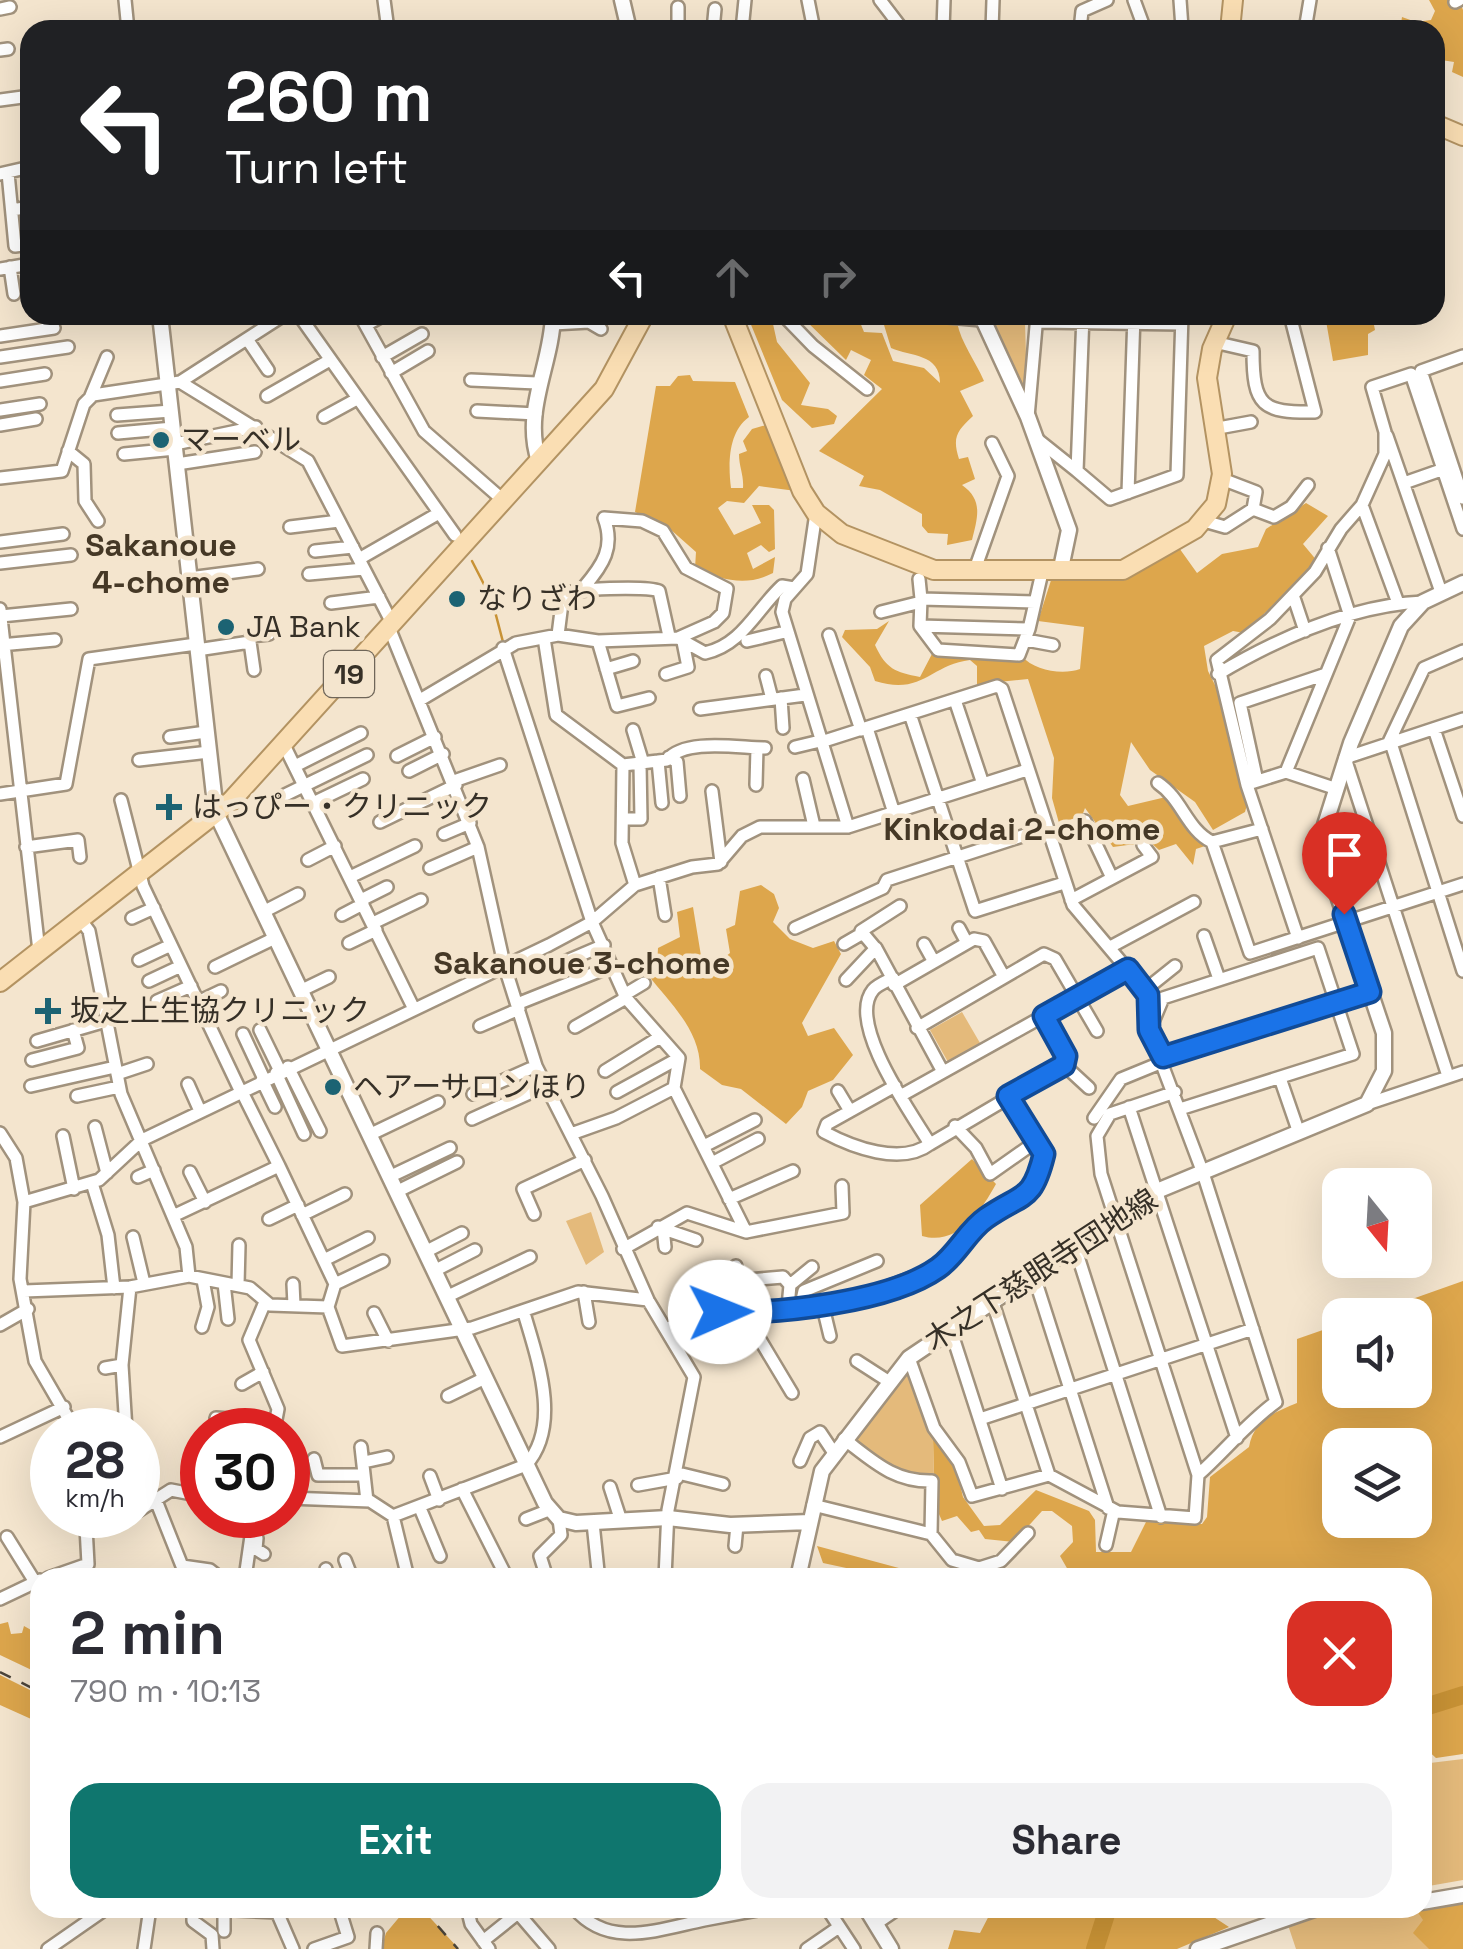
<!DOCTYPE html>
<html lang="en">
<head>
<meta charset="utf-8">
<style>
	:root { --surface:#fff; --page:#f2f2f3; --text:#2b2b33; --muted:#7c7c81; --accent:#0f766e }
	body { margin:0; font-family:"Space Grotesk","Noto Sans JP",sans-serif; background:var(--page); color:var(--text); height:100vh; display:flex; flex-direction:column; font-size:38px; white-space:nowrap }
	* { box-sizing:border-box; margin:0 }
	p { font-size:32px; color:var(--muted) }
	.icon { flex:none; width:55px; height:55px; fill:none; stroke:currentColor; stroke-width:2; stroke-linecap:round; stroke-linejoin:round }
	.map { position:relative; flex:1; overflow:hidden }
	.sheet { position:absolute; left:30px; top:1568px; width:1402px; height:350px; display:flex; flex-direction:column; background:var(--surface); border-radius:30px; box-shadow:0 10px 40px #0002 }
	.sheet>* { flex:none }
	.guide { position:absolute; left:20px; top:20px; width:1425px; height:305px; border-radius:30px; box-shadow:0 10px 40px #0002; background:#202124; color:#fff; overflow:hidden }
	.needle { width:65px; rotate:162deg }
	.tools { position:absolute; left:1322px; top:1168px; display:grid; gap:20px }
	.tools a { display:grid; place-items:center; width:110px; height:110px; border-radius:20px; background:var(--surface); box-shadow:0 10px 40px #0002; font-size:50px }
	.speed { position:absolute; left:30px; top:1408px; display:flex; gap:20px; font-size:50px; font-weight:700; text-align:center }
	.speed>* { display:grid; place-content:center; width:130px; height:130px; border-radius:50%; background:var(--surface); box-shadow:0 10px 40px #0002; line-height:1 }
	.speed small { font-size:25px; font-weight:400 }
	.speed .limit { border:15px solid #d22; background:#fff; color:#111 }
	.pin { position:absolute; display:grid; place-items:center; width:85px; height:85px; color:#fff; margin:-102px -42px; border-radius:50% 50% 50% 0; rotate:-45deg; box-shadow:0 0 10px #0007 }
	.pin .icon { rotate:45deg }
	.me { position:absolute; width:110px; margin:-55px; rotate:89deg; stroke-linejoin:round; filter:drop-shadow(0 0 8px #0008) }
	.turn { display:flex; align-items:center; gap:35px; height:210px; padding:0 40px; font-size:45px }
	.turn .icon { width:130px; height:130px; stroke-width:2.5 }
	.turn b { display:block; font-size:70px; line-height:85px }
	.lanes { display:flex; align-items:center; height:95px; padding:0 40px; background:#0003; justify-content:center; gap:50px; direction:ltr }
	.lanes .off { opacity:.35 }
	.round { display:grid; place-items:center; flex:none; width:105px; height:105px; border-radius:30px; background:var(--page) }
	.head { display:flex; align-items:center; justify-content:space-between; height:170px; padding:0 40px }
	h1 { font-size:60px; font-weight:700; line-height:75px }
	.action { display:flex; gap:20px; margin-top:auto; padding:20px 40px }
	.action a { flex:1; height:115px; border-radius:30px; background:var(--accent); color:#fff; font-size:40px; font-weight:700; line-height:115px; text-align:center }
	.action a+a { background:var(--page); color:var(--text) }
	.map>svg:first-child { display:block }
</style>
</head>
<body>
<div class="map">
<svg width="1463" height="1949" viewBox="0 0 1463 1949">
	<rect width="100%" height="100%" fill="#f4e5ce"/>
	<path fill="#e4ba7b" d="M992,321L1025,324L1027,385H1021Z
		M962,1012L980,1043L948,1062L930,1030Z
		M591,1212L604,1252L586,1265L566,1221Z
		M907,1369L933,1438L934,1476C898,1479 880,1462 852,1440Z
		M1422,1756L1430,1763L1463,1759V1880L1423,1887Z
		M1443,1907L1451,1949H1296L1287,1922L1335,1910Z"/>
	<path fill="#dda64c" fill-rule="evenodd" d="M1429,0H1459L1463,10V77L1452,72L1454,62L1435,59V30H1400L1402,17L1416,22L1431,20L1435,11Z
		M747,315H771L777,342L810,383L801,405L828,409L837,416L834,424L812,428L782,400Z
		M800,315H857L864,332L882,333L893,361L924,368L940,383C940,353 911,357 891,348L881,315L957,322C961,343 975,360 984,381L960,391L973,416C957,431 952,437 959,459L968,457L975,479L962,485C983,500 978,516 972,540L947,545L948,534L928,533L922,526V514L880,490L859,486L864,476L819,451L882,389L864,375L871,360L851,350L846,360Z
		M1325,315H1372L1375,330L1368,334V355L1333,361Z
		M690,375L693,381L735,382L749,417C728,432 728,464 731,488H743C744,475 739,467 739,454L747,451L743,441L752,429L766,425L770,437H775L796,491L759,486L744,503L727,501L718,508L734,535L761,523L752,505H769L774,510L775,549L769,552L761,545L747,553L753,569L775,557L773,573C746,587 722,580 695,568L696,552L670,529L635,512L656,386H670L678,376Z
		M1306,503L1328,516L1303,544L1318,562L1244,633L1233,631L1204,646L1208,671L1224,703L1248,801L1245,812L1213,830L1195,802L1150,770L1131,742L1120,795L1128,806L1166,797L1211,844L1196,849L1193,865L1176,844L1159,850L1150,842L1113,847L1085,808L1082,816L1059,823L1052,798L1054,758L1028,679L988,683L977,693V666L970,660C930,665 922,696 875,681L870,667L842,637L845,630L877,629L889,621L875,645C886,669 895,672 920,677L933,652L1022,656C1034,671 1063,675 1080,669L1084,627L1038,621L1053,574L1101,579L1177,545L1197,573L1222,554L1258,547L1266,529Z
		M761,885L774,894L779,908L773,922L790,939L813,948L834,941L841,954L802,1023L808,1036L834,1028L853,1055L833,1080L808,1091L802,1107L786,1124L741,1089L722,1085L700,1069C701,1031 670,1003 648,975L657,966L658,948L680,937L677,912L693,907L702,962L720,961L730,953L726,929L735,925L740,891Z
		M972,1159L996,1184C980,1213 957,1246 922,1236L920,1205Z
		M1463,1281V1754L1436,1758L1423,1746L1422,1578L1072,1577L1060,1556L1073,1542L1072,1526L1052,1511H1042L1014,1542L985,1539L979,1530L971,1532L957,1516L942,1521L935,1505L933,1438L955,1464L963,1497L984,1526L1000,1525L1036,1490L1089,1511L1095,1520L1096,1552H1131L1146,1522L1202,1524L1207,1517L1210,1477L1249,1447C1254,1420 1273,1413 1297,1403V1339L1340,1324V1390H1415V1315H1367ZM1340,1445H1415V1520H1340Z
		M817,1546L910,1571L915,1577H888L823,1563Z
		M8,1622L11,1634L22,1633L24,1626L40,1635V1674L0,1655V1624Z
		M0,1675L40,1695V1723L0,1705Z
		M1463,1901V1949H1429L1413,1933L1423,1920L1415,1908Z
		M407,1908H421L459,1949H381L386,1933Z
		M993,1908H1200L1229,1927L1177,1949H948L954,1930L980,1933Z"/>
	<g fill="none" stroke-linecap="round" stroke-linejoin="round">
		<path stroke="#c89235" stroke-width="2.5" d="M472,561L492,600L503,642"/>
		<path stroke="#c89235" stroke-width="18" d="M1422,1708L1463,1695
			M1095,1949L1108,1908"/>
		<g stroke="#a1927d" stroke-width="16">
			<path id="minor" d="M125,0L128,30
				M384,0L388,30
				M808,0L814,30
				M880,0L903,30
				M1134,0L1145,30
				M1180,0L1182,28
				M1455,2L1459,0
				M0,9L10,7
				M678,30V7
				M713,30L715,9
				M742,30L745,0
				M943,30L944,0
				M992,30L993,0
				M1080,30L1082,11L1107,0
				M1305,30L1310,0
				M0,50L8,49
				M0,100L30,96
				M8,173L15,246L30,244
				M0,174L30,167
				M12,210L30,207
				M10,267L14,294
				M0,269L30,264
				M299,315L455,535
				M360,315L424,431L504,501
				M783,315L813,346L867,389
				M926,315L981,320
				M1083,315L1077,471L1110,499L1177,475L1182,315
				M1037,322L1182,324
				M553,324L589,322L601,329
				M366,325L384,315
				M0,336L54,328
				M247,339L268,370
				M1214,342L1253,351C1253,406 1262,413 1315,412L1290,315
				M1463,356L1421,371L1463,498
				M0,357L68,347
				M382,357L422,334
				M391,373L428,351
				M471,380L537,383
				M0,381L45,374
				M180,382L284,315
				M267,396L330,360
				M90,398L107,357
				M0,410L40,404
				M477,411L536,414
				M117,415L171,411
				M324,417L357,399
				M1028,417L1037,315
				M0,425L36,419
				M1213,429L1251,422
				M118,433L173,428
				M1387,436L1441,592
				M1037,439L1077,471
				M175,444L256,427
				M68,451L84,464L85,501L98,521
				M124,454L175,449
				M177,464L255,452
				M0,478L62,471L84,404L93,395L180,382L308,461L390,619V630L478,847L504,964L536,1066L602,1196L648,1300L694,1377L668,1510L665,1578
				M1404,483L1444,469
				M1128,493L1134,315
				M1362,505L1398,603
				M1253,509L1274,517L1291,507L1308,485
				M816,513L807,574L785,599L782,612L848,827
				M1204,521L1225,527L1253,509L1256,492L1222,479
				M290,527L339,521
				M0,542L63,534
				M315,551L353,547
				M359,559L439,513
				M0,563L71,555
				M974,572L1008,476L992,443
				M309,574L364,569
				M189,578L258,569
				M919,579L921,599
				M1293,595L1305,631
				M1035,602L921,599L920,626L1029,629L1043,568
				M331,603L379,597
				M0,609L39,951
				M881,612L921,602
				M1,616L71,609
				M920,626L938,650L1019,655L1029,629
				M558,635L563,595C571,588 648,586 659,591L669,636
				M829,635L861,730
				M544,638L556,715L623,765L667,760C685,738 739,748 765,748
				M678,638L705,653C742,645 756,610 782,586L794,588
				M1026,640L1053,645
				M598,641L617,706L649,698
				M747,641L785,632
				M250,642L254,670
				M0,645L55,640
				M503,648L592,922L626,998L679,1058L674,1088L746,1232
				M197,650L250,642L251,636L269,634
				M606,669L633,661
				M666,674L688,667L683,642
				M1218,674C1279,638 1351,605 1423,602
				M766,676L772,699
				M781,698L783,728
				M420,700L516,643L558,635L598,641L678,638L714,622L723,613L727,589L686,568L663,531L642,521L604,518C615,547 603,565 584,587
				M955,700L983,784
				M700,709L805,695
				M910,714L975,911L1064,883
				M867,728L894,813
				M1434,729L1463,816
				M633,730L643,763
				M170,737L206,732
				M821,742L997,686L1002,689L1073,905L1149,995V1030L1203,1173L1276,1402C1247,1423 1225,1451 1198,1475L1195,1518L1118,1512L1049,1475L972,1496L959,1462L934,1428L909,1358
				M1391,743L1463,971
				M1388,744L1424,668L1463,651
				M284,745L413,1007
				M795,747L820,741
				M397,756L435,737
				M669,757L677,762L680,796
				M139,760L209,752
				M658,761L662,803
				M623,765L622,843L635,885
				M295,766L361,733
				M409,771L443,754
				M1286,772L1350,616L1328,548
				M803,779L814,826
				M454,781L500,765
				M1257,781L1240,703L1326,674
				M1158,783C1182,799 1187,830 1212,842
				M1251,783L1286,772L1334,788
				M756,785L757,748
				M712,791L721,862
				M0,794L66,784L89,659L196,644
				M285,795L367,755
				M121,800L143,886L240,1090
				M313,803L363,779
				M623,819H641L640,764
				M1085,821L1112,878
				M380,822L456,785
				M1262,829L1212,842L1250,953L1463,884
				M444,834L470,823
				M26,847L78,840L80,857
				M308,860L335,846
				M430,868L478,847
				M350,877L415,846
				M659,877L665,915
				M361,900L387,887
				M1071,900L1152,857L1143,845
				M900,906L861,931L877,950L943,1072
				M263,912L298,894
				M342,915L363,904
				M132,918L154,908
				M80,919L89,931L121,1094L186,1247L189,1276
				M373,923L421,900
				M795,928L883,888L887,880L1047,828
				M959,928L967,943
				M1204,936L1219,979
				M1298,938L1247,785L1217,660L1270,619L1315,572L1341,529L1362,505L1385,454V432L1372,387L1411,374L1463,529
				M349,943L376,930
				M844,944L863,933
				M924,944L934,962
				M1112,946L1194,902
				M139,960L171,945
				M557,965L604,945
				M215,967L275,938
				M893,978C887,981 877,985 873,990C846,1023 912,1114 930,1144L1064,1065L1066,1056L1044,1016
				M846,980L876,948
				M149,981L181,966
				M894,985L974,939L984,941L1004,977
				M1145,990L1175,966
				M300,991L329,977
				M624,995L644,983
				M157,1001L191,986
				M198,1002L221,991
				M517,1004L612,966
				M480,1026L519,1009
				M575,1027L626,998
				M917,1028L1044,954L1055,959L1097,1031
				M1150,1029L1163,998L1318,948L1353,1054L1180,1109
				M260,1030L280,1071
				M243,1034L264,1079
				M37,1041L106,1021
				M1163,1057L1370,992
				M32,1060L78,1048L73,1030
				M1064,1065L1089,1088
				M288,1067L320,1131
				M605,1071L660,1037
				M276,1073L304,1134
				M117,1074L147,1064
				M1448,1076L1345,758L1463,719
				M1280,1078L1299,1133
				M262,1080L275,1107
				M188,1084L200,1111
				M31,1086L115,1067
				M895,1086L827,1124L824,1132C852,1147 901,1166 930,1144
				M838,1091L850,1111
				M617,1092L679,1058
				M1175,1092L1110,1114L1097,1136L1101,1174L1198,1475
				M473,1094L536,1066
				M902,1095L1128,969
				M77,1096L119,1087
				M1367,1104L1463,1072
				M1129,1107L1237,1438
				M1094,1118L1121,1079L1165,1061
				M472,1119L545,1086
				M955,1126L976,1148L990,1174L1034,1143
				M95,1127L107,1173
				M0,1133L16,1158L24,1202L20,1279L35,1361L75,1430
				M571,1134L616,1118L674,1088
				M369,1135L438,1102
				M63,1136L74,1189
				M704,1146L755,1120
				M712,1163L758,1139
				M279,1166L335,1284L328,1307
				M190,1172L205,1202
				M138,1177L154,1170
				M389,1177L450,1148
				M92,1183L108,1235L114,1288
				M396,1192L457,1162
				M729,1199L793,1171
				M24,1202L99,1180L142,1140L549,945L592,922L635,885L692,867L718,864L742,836L760,827H848L1027,770
				M534,1214L523,1189L585,1160
				M302,1215L345,1194
				M173,1216L279,1166L241,1090
				M269,1219L298,1205
				M658,1227L696,1240
				M663,1228L665,1247
				M133,1237L144,1283
				M1075,1247L1161,1517
				M623,1249L687,1213L746,1232L843,1213L842,1186
				M425,1252L462,1233
				M324,1260L368,1238
				M434,1271L475,1250
				M1034,1276L1108,1508
				M224,1283L228,1319
				M293,1284L294,1305
				M335,1284L383,1261
				M238,1285L239,1245
				M790,1285L812,1267
				M24,1291L130,1287L189,1276L250,1288L270,1305L328,1307L342,1346L472,1328L578,1292L648,1300
				M584,1292L589,1322
				M446,1297L530,1257
				M265,1302L249,1340L278,1409L274,1430
				M822,1303L830,1336
				M993,1303L1049,1475
				M801,1305L804,1291L877,1261
				M788,1307L848,1302L940,1267L988,1216L1013,1206L1035,1189L1043,1154L1008,1096
				M374,1313L388,1341
				M744,1313L792,1393
				M0,1325L28,1309
				M202,1327L208,1307L203,1280
				M668,1328L711,1313L788,1307L790,1285L783,1277L737,1281L736,1266
				M951,1331L1002,1489
				M857,1361L888,1381
				M105,1368L122,1365
				M242,1384L263,1372
				M448,1396L485,1378
				M216,1418L275,1422
				M980,1419L1253,1329
				M126,1430L122,1365L130,1287
				M0,1437L64,1407
				M844,1439C873,1461 894,1482 932,1481L931,1534
				M361,1447L367,1501
				M314,1459L318,1475H363
				M800,1461L810,1438L820,1432L834,1453
				M364,1462L387,1457
				M678,1473L723,1484
				M430,1476L439,1500
				M638,1485L677,1478
				M610,1487L621,1521
				M462,1489L505,1574
				M155,1498L182,1566L210,1570L220,1578
				M288,1498L370,1501L393,1516L526,1465C562,1425 537,1358 524,1313
				M813,1505L931,1534L952,1560L979,1568L1001,1561L1028,1533
				M420,1508L440,1556
				M138,1511L171,1490L202,1496
				M92,1515H130
				M393,1516L408,1578
				M526,1519L549,1510
				M593,1523L598,1571
				M7,1537L35,1582
				M257,1538L256,1549L264,1554
				M1106,1545L1114,1510
				M735,1546L737,1525
				M345,1560L352,1578
				M326,1569L327,1578
				M48,1578L88,1564L86,1527L92,1517
				M228,1578L245,1577
				M245,1578L254,1515
				M547,1578L540,1556L561,1535L559,1519
				M0,1599L40,1580
				M193,1908V1921L212,1935L213,1949
				M194,1908L277,1912L293,1949
				M467,1908L471,1924L489,1949
				M574,1908C608,1949 657,1930 704,1920L701,1908
				M827,1908L854,1949
				M704,1920L768,1908
				M877,1923L899,1908
				M224,1931V1908
				M483,1941L518,1913L549,1949
				M48,1949L107,1908
				M144,1949L150,1908
				M314,1949L348,1937L339,1908
				M376,1949L377,1933
				M807,1949L839,1927"/>
		</g>
		<g stroke="#a1927d" stroke-width="19">
			<path id="tertiary" d="M622,0L629,30
				M160,315L216,813L545,1503L559,1519L576,1523L668,1518L730,1525L810,1522
				M981,315L1028,417L1069,530L1061,568
				M539,461C522,411 552,364 553,315
				M798,1578L822,1471L909,1358L1157,1191L1367,1104L1384,1071V1033L1328,866L1325,825L1351,743L1401,626L1423,602L1463,583
				M1422,1902L1463,1895
				M866,1908L891,1949
				M1198,1949L1317,1908"/>
		</g>
		<g stroke="#b39362" stroke-width="22">
			<path id="primary" d="M1230,30L1233,0
				M1435,124L1463,136
				M732,315L802,491L816,513L842,534L934,570H1123L1195,529L1216,504L1222,474L1207,378L1212,349L1227,315
				M0,982L231,801L604,389L644,315"/>
		</g>
		<use href="#minor" stroke="#fff" stroke-width="11"/>
		<use href="#tertiary" stroke="#fff" stroke-width="14"/>
		<use href="#primary" stroke="#fadeb3" stroke-width="18"/>
		<path stroke="#4c453a" stroke-width="2.5" stroke-dasharray="12 12" stroke-linecap="butt" d="M0,1672L40,1692
			M422,1908L458,1949"/>
	</g>
	<g fill="none" stroke-linecap="round" stroke-linejoin="round">
		<g stroke="#114b97" stroke-width="25">
			<path id="route" d="M720,1312C778,1314 890,1302 938,1268C957,1255 967,1231 986,1218C1023,1192 1032,1203 1044,1154L1008,1096L1064,1065L1066,1056L1044,1016L1128,969L1148,995L1149,1030L1163,1057L1370,992L1344,914"/>
		</g>
		<use href="#route" stroke="#1a73e8" stroke-width="18"/>
	</g>
	<g fill="#1c6373" stroke="#f4e5ce" stroke-width="4">
		<circle cx="161" cy="440" r="10"/>
		<circle cx="457" cy="599" r="10"/>
		<circle cx="226" cy="627" r="10"/>
		<path d="M164 792h10v10h10v10h-10v10h-10v-10h-10v-10h10z"/>
		<path d="M43 996h10v10h10v10h-10v10h-10v-10h-10v-10h10z"/>
		<circle cx="333" cy="1087" r="10"/>
	</g>
	<g text-anchor="middle" stroke-width="9" stroke-linejoin="round" paint-order="stroke">
		<rect fill="#f4e5ce" stroke="#6f6659" stroke-width="2.5" x="324" y="651" width="50" height="46" rx="8"/>
		<g font-size="28" font-weight="bold" fill="#363027">
			<text x="349" y="684">19</text>
		</g>
		<g font-size="30" fill="#363027" stroke="#f4e5ce" text-anchor="start">
			<text x="181" y="450">マーベル</text>
			<text x="477" y="609">なりざわ</text>
			<text x="246" y="637">JA Bank</text>
			<text x="192" y="817">はっぴー・クリニック</text>
			<text x="70" y="1021">坂之上生協クリニック</text>
			<text x="353" y="1097">ヘアーサロンほり</text>
		</g>
		<g font-size="30" fill="#363027" stroke="#f4e5ce">
			<text transform="translate(1041 1270) rotate(-33)" y="10">木之下慈眼寺団地線</text>
		</g>
		<g font-size="32" font-weight="bold" fill="#453826" stroke="#f4e5ce">
			<text x="161" y="556">Sakanoue<tspan x="161" dy="37">4-chome</tspan></text>
			<text x="1022" y="840">Kinkodai 2-chome</text>
			<text x="582" y="974">Sakanoue 3-chome</text>
		</g>
	</g>
</svg>
<div class="tools">
<a><svg class="needle" viewBox="-14 -14 28 28"><path d="M0-13l5 13h-10z" fill="#e53935"/><path d="M0 13l5-13h-10z" fill="#7c7c81"/></svg></a>
<a><svg class="icon" aria-label="sound" viewBox="0 0 24 24"><path d="M4 9h4l5-4v14l-5-4H4zM17 9q2 3 0 6"/></svg></a>
<a><svg class="icon" aria-label="layers" viewBox="0 0 24 24"><path d="M12 4l9 5-9 5-9-5zM3 14l9 5 9-5"/></svg></a>
</div>
<div class="speed"><div>28<small>km/h</small></div><div class="limit">30</div></div>
<div class="pin" style="left:1344px;top:914px;background:#d93025"><svg class="icon" aria-label="arrive" viewBox="0 0 24 24"><path d="M6 21V4h12l-3 4 3 4H6"/></svg></div>
<svg class="me" style="left:720px;top:1312px" viewBox="-20 -20 40 40"><circle r="19" fill="#fff"/><path d="M0-13L10 11 0 6-10 11z" fill="#1a73e8"/></svg>
<div class="guide">
<div class="turn"><svg class="icon" aria-label="left" viewBox="0 0 24 24"><path d="M17 20v-9H6M10 6l-5 5 5 5"/></svg><div><b>260 m</b>Turn left</div></div>
<div class="lanes"><svg class="icon" aria-label="left" viewBox="0 0 24 24"><path d="M17 20v-9H6M10 6l-5 5 5 5"/></svg><svg class="icon off" aria-label="ahead" viewBox="0 0 24 24"><path d="M12 20V5M6 11l6-6 6 6"/></svg><svg class="icon off" aria-label="right" viewBox="0 0 24 24"><path d="M7 20v-9h11M14 6l5 5-5 5"/></svg></div>
</div>
<section class="sheet">
<div class="head"><div><h1>2 min</h1><p>790 m · 10:13</p></div><a class="round" style="background:#d93025;color:#fff"><svg class="icon" aria-label="close" viewBox="0 0 24 24"><path d="M6 6l12 12M18 6L6 18"/></svg></a></div>
<div class="action"><a>Exit</a><a>Share</a></div>
</section>
</div>
</body>
</html>
